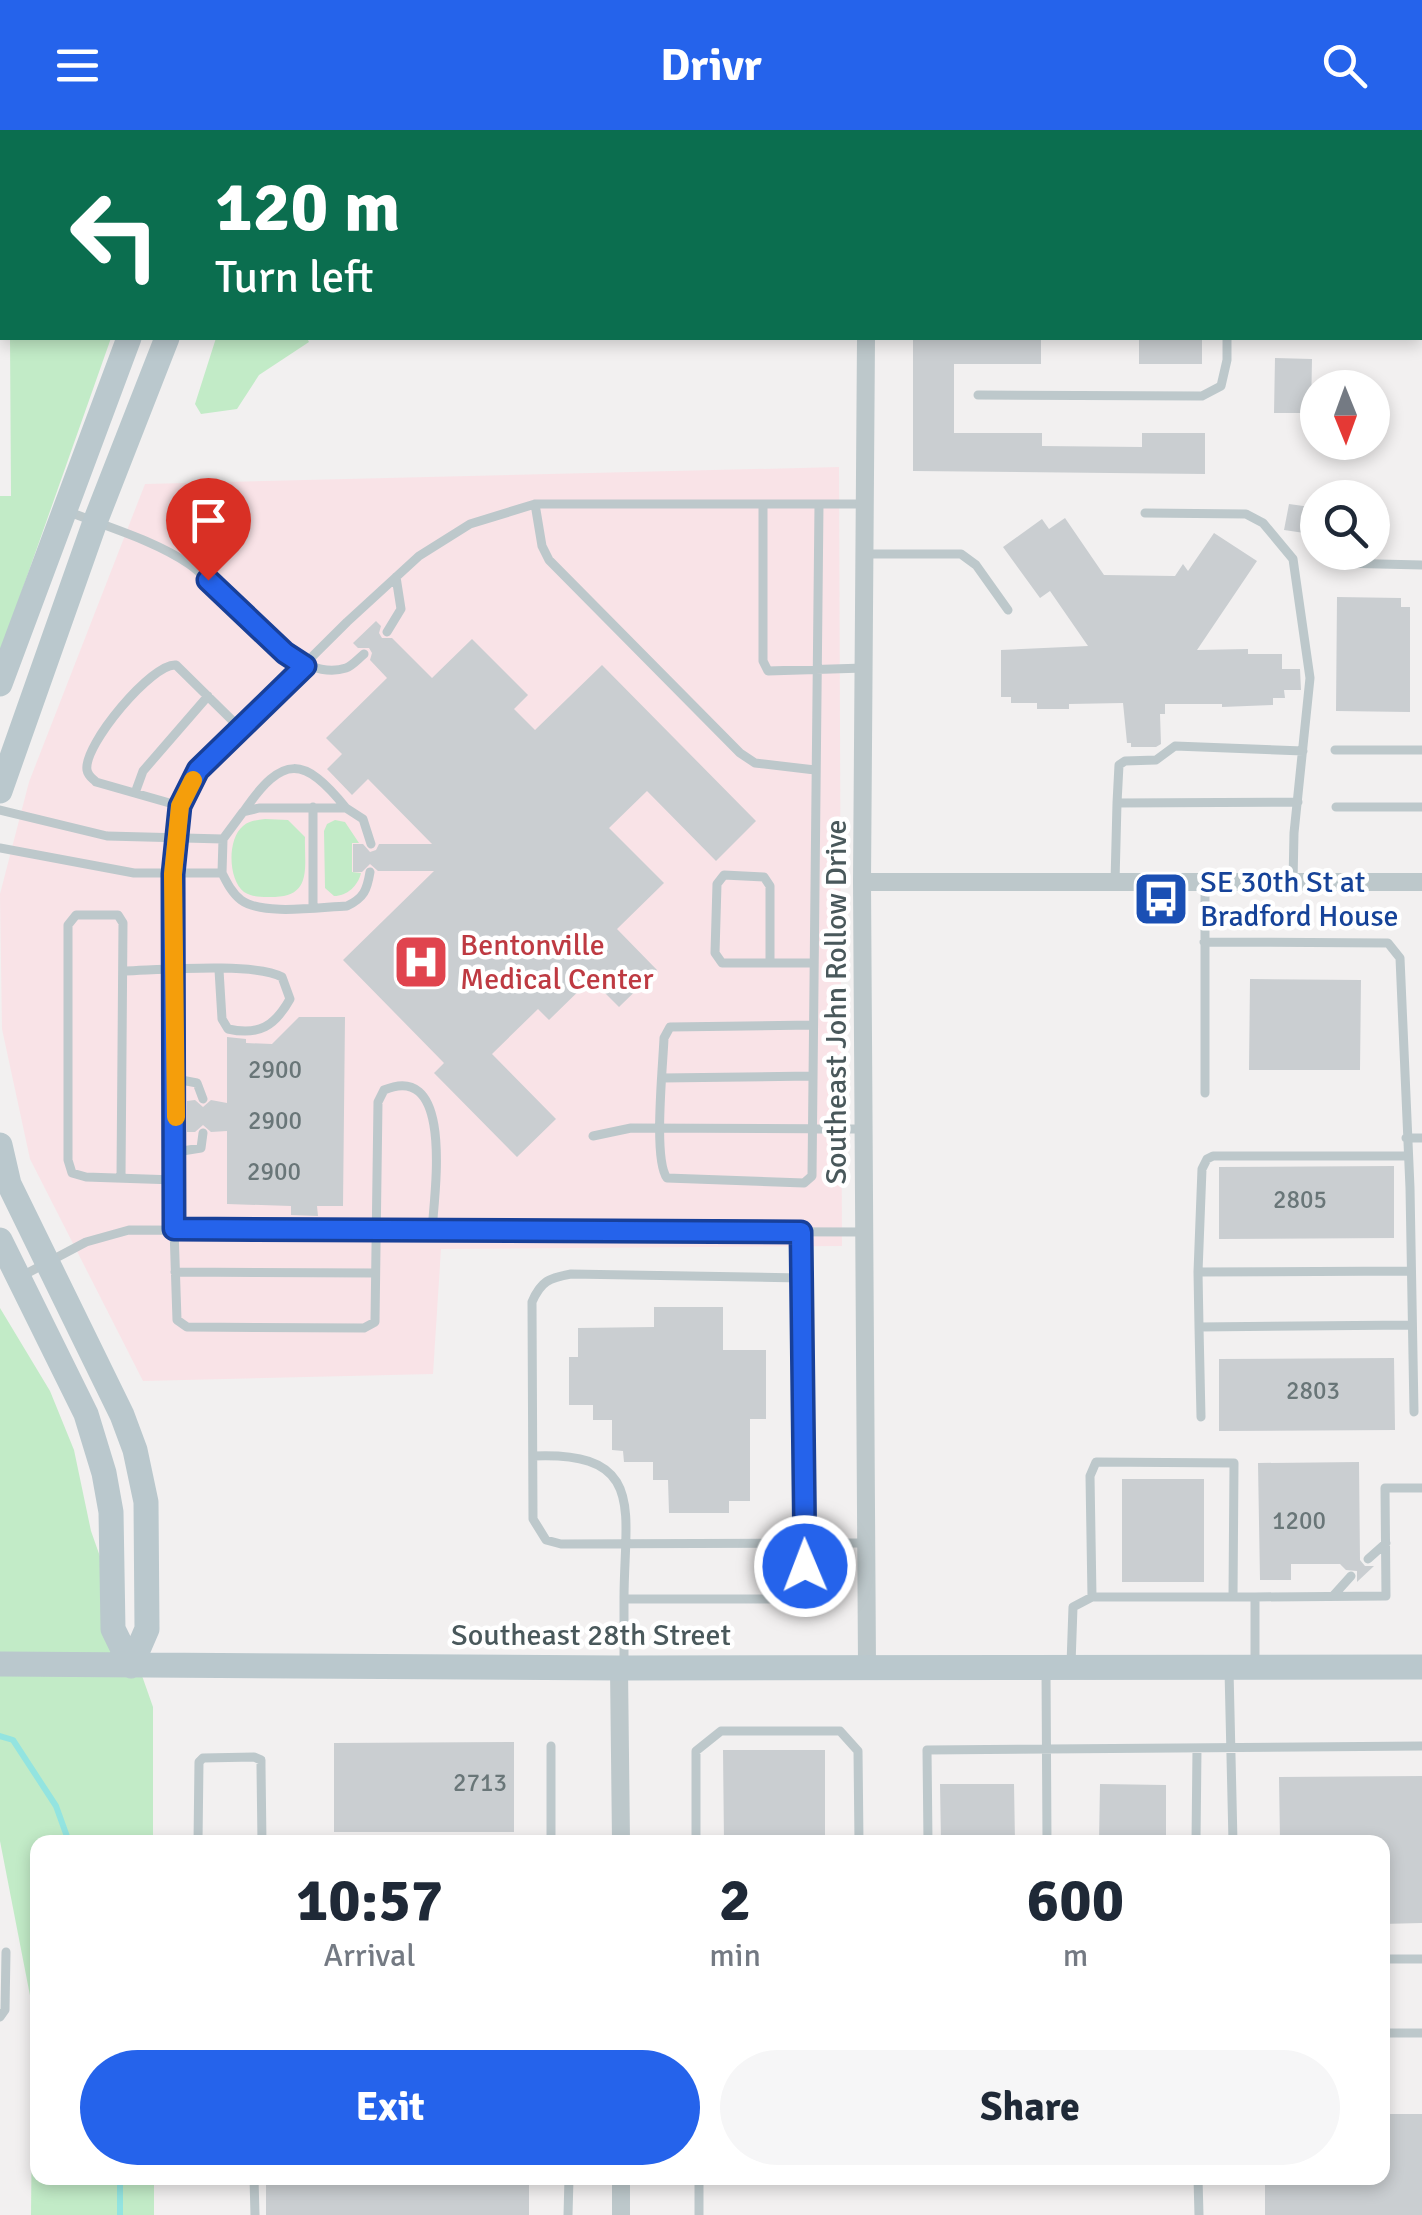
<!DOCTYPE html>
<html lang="en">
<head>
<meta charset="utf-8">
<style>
	:root { --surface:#fff; --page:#f6f6f7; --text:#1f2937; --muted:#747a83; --accent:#2563eb }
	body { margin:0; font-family:Signika,sans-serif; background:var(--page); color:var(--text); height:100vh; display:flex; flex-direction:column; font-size:38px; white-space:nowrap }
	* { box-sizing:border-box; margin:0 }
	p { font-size:32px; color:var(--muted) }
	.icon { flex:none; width:55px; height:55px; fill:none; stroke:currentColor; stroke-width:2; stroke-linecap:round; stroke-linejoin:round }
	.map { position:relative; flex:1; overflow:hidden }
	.details { position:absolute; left:30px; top:1705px; width:1360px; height:350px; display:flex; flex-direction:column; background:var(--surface); border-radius:20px; box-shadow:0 5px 15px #0003 }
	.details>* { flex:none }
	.hud { position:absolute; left:0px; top:0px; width:1422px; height:210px; box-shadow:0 5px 15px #0003; background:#0b6e4f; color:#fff; overflow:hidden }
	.needle { width:65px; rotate:179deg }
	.controls { position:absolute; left:1300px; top:240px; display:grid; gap:20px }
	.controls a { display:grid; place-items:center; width:90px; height:90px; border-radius:50%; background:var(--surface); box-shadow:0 5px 15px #0003; font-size:50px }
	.pin { position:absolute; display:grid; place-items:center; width:85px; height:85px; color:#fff; margin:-102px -42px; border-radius:50% 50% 50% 0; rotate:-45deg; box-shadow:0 0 10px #0007 }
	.pin .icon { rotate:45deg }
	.me { position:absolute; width:110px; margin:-55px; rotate:359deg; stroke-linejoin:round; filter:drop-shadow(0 0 8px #0008) }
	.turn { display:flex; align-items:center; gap:35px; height:210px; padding:0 50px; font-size:45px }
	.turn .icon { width:130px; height:130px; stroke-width:2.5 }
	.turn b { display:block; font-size:70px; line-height:85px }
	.eta { display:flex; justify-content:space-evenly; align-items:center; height:170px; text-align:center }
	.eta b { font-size:60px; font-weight:700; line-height:70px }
	.button { display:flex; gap:20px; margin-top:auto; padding:20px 50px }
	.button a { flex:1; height:115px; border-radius:60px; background:var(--accent); color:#fff; font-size:40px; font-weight:700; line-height:115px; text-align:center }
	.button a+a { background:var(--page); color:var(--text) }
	header { display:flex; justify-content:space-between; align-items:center; height:130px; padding:0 50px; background:var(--accent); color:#fff; font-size:45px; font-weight:700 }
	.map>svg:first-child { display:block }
</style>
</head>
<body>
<header><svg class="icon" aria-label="menu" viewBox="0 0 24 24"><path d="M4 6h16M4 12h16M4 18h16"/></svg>Drivr<svg class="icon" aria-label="search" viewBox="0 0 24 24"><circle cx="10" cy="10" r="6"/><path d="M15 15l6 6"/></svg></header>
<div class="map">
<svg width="1422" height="2085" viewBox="0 0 1422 2085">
	<rect width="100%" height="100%" fill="#f2f0f0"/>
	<path fill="#f9e3e7" d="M839,337L842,1116L441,1119L433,1244L143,1251L30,1029L2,899L0,764L29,652L145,354Z"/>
	<path fill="#c2ebc7" d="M10,208H111L0,523V366H11Z
		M216,208H307L309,212L259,245L237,279L201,284L195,274Z
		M265,689L288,690L305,707C304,735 313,766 275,767C265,767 253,768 244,762C228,750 227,709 243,696C249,691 257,690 265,689Z
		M335,690L345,692L359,713H352V742L361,743C358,756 347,766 334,766L325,758L324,701L327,694Z
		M0,1178L50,1261L74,1320L91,1401L153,1577V1712H38V2048H154V2085H31L33,1881L0,1711Z"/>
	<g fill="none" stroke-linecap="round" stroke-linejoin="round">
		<path stroke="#93e4e0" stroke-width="6" d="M114,2L115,0
			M0,143L2,141
			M0,1606L13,1610L56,1676L69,1712
			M120,2048V2085"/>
	</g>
	<path fill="#caced1" d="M913,208H1041V234H954V303H1042V316L1142,317V303H1205V344L913,341Z
		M1139,208H1202V234H1139Z
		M1275,228L1312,229L1311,283H1274Z
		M1289,374L1318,378V405L1284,400Z
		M1065,388L1104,445L1175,446L1183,434L1188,441L1214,403L1257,431L1197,520L1248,519V524H1282V539H1300L1301,560H1284L1285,568H1273V575L1222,577V574H1165V584H1160L1161,614L1156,617H1131V613H1127L1123,573L1069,574V579H1037V573H1011V567H1001V520L1088,516L1050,461L1040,468L1003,417L1042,389L1049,399Z
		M1337,467L1401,468V477H1410V582L1336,581Z
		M376,491L381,496L379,503L382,508H392L432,548L472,509L528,565L514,579L535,600L602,535L756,691L716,731L647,661L609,698L664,753L617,799L657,840L619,877L591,849L549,890L538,879L492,924L556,989L517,1027L434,943L444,933L343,830L434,741H378L370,734L362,742H353V714H363L370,722L376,720L379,714H432L368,649L352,665L327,639L342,624L326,608L387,548L370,530L372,523L369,518H358L353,513Z
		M1250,849L1361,850L1360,940H1249Z
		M299,887H345L343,1076H317L318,1086L291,1085V1076L227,1074V1001L211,1002L203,995L195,1002H187V971L195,970L203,977L211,970L227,973V907L246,909V913L272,914Z
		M1394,1036V1108L1219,1109V1037Z
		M654,1177H723V1220H766V1289H750V1371H729V1383H669L668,1350H653V1332H624L623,1321L612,1320V1290H593V1275H569V1227H578V1198L654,1197Z
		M1394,1228L1395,1300L1219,1301V1229Z
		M1359,1332L1360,1430L1365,1436H1374L1357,1452V1441L1346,1440L1340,1434H1291V1450H1260L1258,1333Z
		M1122,1349H1204V1452H1122Z
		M514,1612V1702H334V1613Z
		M723,1620H825V1712H724Z
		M1422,1646V1793L1382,1794V1712H1280L1279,1647Z
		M940,1654H1014L1015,1712H941Z
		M1100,1654L1166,1655V1712H1099Z
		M1382,1984H1422V2085H1265V2048H1382Z
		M529,2053V2085H266V2055Z"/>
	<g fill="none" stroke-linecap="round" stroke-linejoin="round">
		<path stroke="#bdc8cb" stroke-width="9" d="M1133,0L1134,2
			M918,2L923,0
			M1180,2V0
			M978,265L1202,266L1221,256L1227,230V208
			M535,374L542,416L549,430L740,623L755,633L815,640
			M763,374V531L768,541L864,538
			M67,381C107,397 154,410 189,434C230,462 291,556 346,538C352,536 358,529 364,524
			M1145,383L1246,384L1263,393L1293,429L1310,548L1294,703L1293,752
			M866,424H961L976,435L1008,480
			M1337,433L1422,435
			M387,502L401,479L396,447
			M1335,620H1422
			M135,663L143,641L208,566
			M1117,673L1119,635L1125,631L1156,630L1175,616L1303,621
			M180,676L96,652C92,648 88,646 87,640C83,615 153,532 176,535L241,599
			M313,677V777
			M1336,677H1422
			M0,680L107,706L223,709L243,682L259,678H346L363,689L371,714
			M244,681C283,624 304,626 346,678
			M0,718L134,743H222C227,753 232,763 241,770C262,786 320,777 347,776C364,768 367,760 370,742
			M222,743L223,709
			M1115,752L1117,673L1298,672
			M1205,752V963
			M1204,812L1388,813L1400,828L1410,1058L1414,1282
			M770,833V756L764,747L724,745L717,754L715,823L722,833H813
			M125,841C159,840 255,832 282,847L290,869C275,896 259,906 228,899L222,889L219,840
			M813,895L670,897L664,908C663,936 653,1030 667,1048L804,1053L812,1046L819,374
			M662,948L812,946
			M176,949L197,953L203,969
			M593,1006L631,998L863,999
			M1406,1008H1422
			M176,1022L201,1018L203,1003
			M121,1048L123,793L118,785H76L68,795V1030L72,1043L86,1047L175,1050
			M432,1101C434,1066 455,930 384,960L378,972L375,1192L364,1198L187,1197L177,1190L174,1099L173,744L180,676L198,640L347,492L419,426L470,394L535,374H865
			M175,1142L375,1143
			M1198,1142L1202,1039L1207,1029L1213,1026H1406
			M20,1147L86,1112L129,1100L864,1102
			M801,1148L571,1144C549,1148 541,1151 532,1172L533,1389L546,1410L561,1414L866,1413
			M1199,1197L1198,1142L1411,1141
			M1201,1287L1199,1197L1412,1195
			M533,1326C648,1321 624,1382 624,1469
			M1368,1429L1386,1413
			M1333,1466L1351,1446
			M1092,1467L1090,1346L1096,1332L1234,1333L1233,1467
			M1255,1467L1386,1466L1385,1358H1422
			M624,1533V1469H792L802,1467L805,1459L801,1102
			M1071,1534L1073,1477L1092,1467H1255V1535
			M1046,1540L1047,1712
			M1229,1540L1233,1712
			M198,1712L199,1632L203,1628L254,1627L261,1630V1637L262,1712
			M551,1712V1616
			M696,1712V1621L721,1601H840L858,1621L859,1712
			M928,1712L927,1620L1422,1616
			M1196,1712L1197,1619
			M1382,1829H1422
			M0,1887L5,1880L6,1822
			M1382,1903H1422
			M254,2048L255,2085
			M699,2048V2085
			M1198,2048L1199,2085
			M568,2085L569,2048"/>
		<path stroke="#bdc8cb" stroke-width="18" d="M866,0V2
			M1226,2V0
			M1420,88L1422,87
			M866,208L862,752L867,1536
			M862,752H1422
			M619,1538L621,1712
			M621,2048V2085"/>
		<path stroke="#bac8cd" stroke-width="25" d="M198,2L199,0
			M236,2V0
			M0,554L129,208
			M0,661L95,392L167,208
			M0,1015L9,1054L122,1285L135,1320L146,1372L147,1499L131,1536
			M0,1110L86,1284L104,1343L111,1382L113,1499L131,1536
			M0,1534L619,1538L1422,1537"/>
	</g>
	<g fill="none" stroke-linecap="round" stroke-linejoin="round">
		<g stroke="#184099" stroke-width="25">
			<path id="route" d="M208,450L285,523L305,536L198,640L180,676L173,744L174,1099L801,1102L805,1436"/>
		</g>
		<use href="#route" stroke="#2563eb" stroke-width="18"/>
		<path stroke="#f59e0b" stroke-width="18" d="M176,987L173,744L180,676L193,650"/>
	</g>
	<defs>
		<g id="bus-square" transform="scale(2.875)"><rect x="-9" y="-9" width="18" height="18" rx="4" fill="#1a4fb4" stroke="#fff"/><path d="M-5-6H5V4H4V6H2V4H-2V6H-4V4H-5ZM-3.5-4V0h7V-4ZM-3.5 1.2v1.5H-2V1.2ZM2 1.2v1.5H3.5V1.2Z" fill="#fff"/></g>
		<g id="hospital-square" transform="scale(2.875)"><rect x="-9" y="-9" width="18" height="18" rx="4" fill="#e0444e" stroke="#fff"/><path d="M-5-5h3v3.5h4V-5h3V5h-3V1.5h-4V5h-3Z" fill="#fff"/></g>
	</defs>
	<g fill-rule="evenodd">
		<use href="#bus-square" x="1161" y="769"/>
		<use href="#hospital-square" x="421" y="832"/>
	</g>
	<g text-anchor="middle" stroke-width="9" stroke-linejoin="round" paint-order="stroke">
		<g font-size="25" fill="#697678">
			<text x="275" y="948">2900</text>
			<text x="275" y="999">2900</text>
			<text x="274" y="1050">2900</text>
			<text x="1300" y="1078">2805</text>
			<text x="1313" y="1269">2803</text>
			<text x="1299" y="1399">1200</text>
			<text x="480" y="1661">2713</text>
		</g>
		<g font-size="30" fill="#164399" stroke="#fff" text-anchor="start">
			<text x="1200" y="762">SE 30th St at<tspan x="1200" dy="34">Bradford House</tspan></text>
		</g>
		<g font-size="30" fill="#be3a42" stroke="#fff" text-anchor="start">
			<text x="460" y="825">Bentonville<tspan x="460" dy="34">Medical Center</tspan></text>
		</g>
		<g font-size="30" fill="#49585b" stroke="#fff">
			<text transform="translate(836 872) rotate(-90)" y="10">Southeast John Rollow Drive</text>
			<text x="591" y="1515">Southeast 28th Street</text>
		</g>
	</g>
</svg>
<div class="controls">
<a><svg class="needle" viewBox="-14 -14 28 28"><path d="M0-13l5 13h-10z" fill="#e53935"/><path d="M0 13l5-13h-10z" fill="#747a83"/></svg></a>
<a><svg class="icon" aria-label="search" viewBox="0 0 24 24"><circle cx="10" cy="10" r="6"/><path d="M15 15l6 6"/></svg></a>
</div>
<div class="pin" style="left:208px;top:450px;background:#d93025"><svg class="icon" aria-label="arrive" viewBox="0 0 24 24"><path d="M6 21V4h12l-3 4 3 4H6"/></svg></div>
<svg class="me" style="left:805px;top:1436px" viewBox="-20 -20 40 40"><circle r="17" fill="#2563eb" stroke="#fff" stroke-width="3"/><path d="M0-11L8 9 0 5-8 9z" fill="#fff"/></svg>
<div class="hud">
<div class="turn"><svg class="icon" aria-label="left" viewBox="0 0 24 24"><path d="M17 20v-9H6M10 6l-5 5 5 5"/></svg><div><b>120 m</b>Turn left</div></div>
</div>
<section class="details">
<div class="eta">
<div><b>10:57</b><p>Arrival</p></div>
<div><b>2</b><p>min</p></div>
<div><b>600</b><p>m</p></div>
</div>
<div class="button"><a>Exit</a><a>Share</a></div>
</section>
</div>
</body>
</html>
